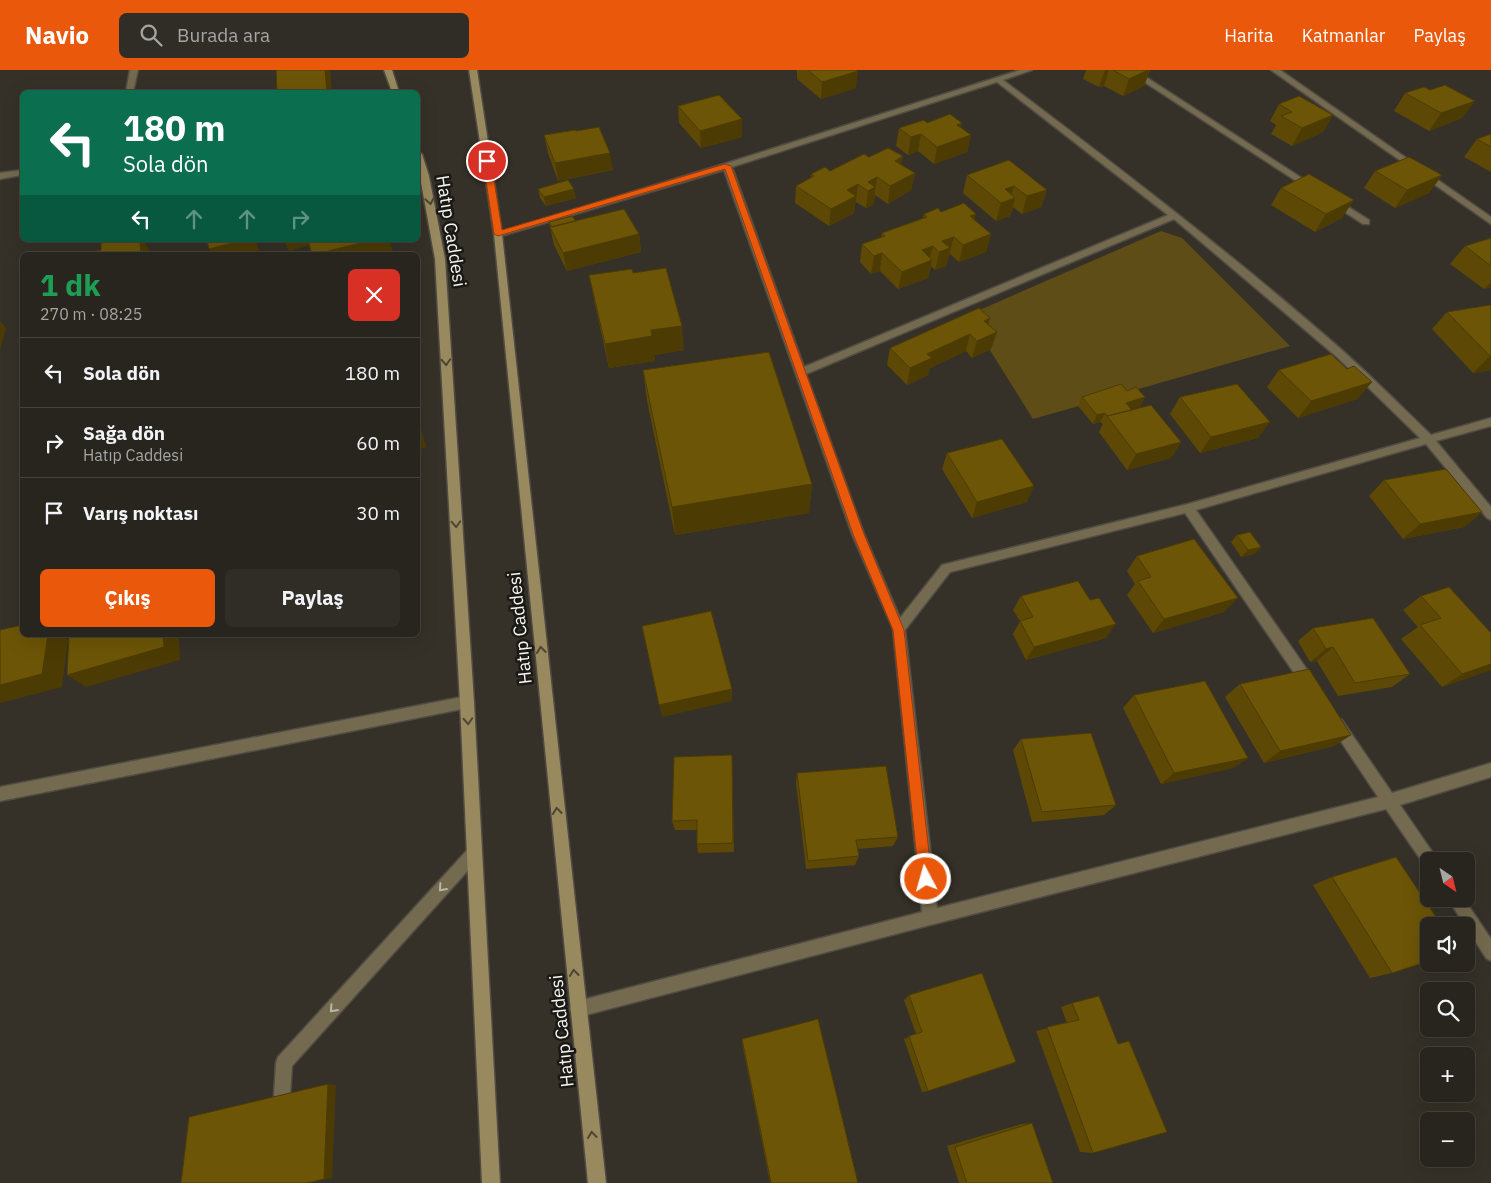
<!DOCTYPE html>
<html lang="tr">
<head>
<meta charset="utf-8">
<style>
	:root { --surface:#28251e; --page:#302d27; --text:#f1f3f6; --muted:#a5a5a4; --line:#44423c; --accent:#ea580c }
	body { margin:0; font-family:"IBM Plex Sans",sans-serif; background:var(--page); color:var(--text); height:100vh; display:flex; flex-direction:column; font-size:19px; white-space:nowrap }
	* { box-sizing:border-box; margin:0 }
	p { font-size:16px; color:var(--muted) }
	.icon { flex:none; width:28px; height:28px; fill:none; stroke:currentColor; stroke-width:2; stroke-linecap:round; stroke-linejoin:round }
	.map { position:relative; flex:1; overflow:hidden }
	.side { position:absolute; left:20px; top:182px; width:400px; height:385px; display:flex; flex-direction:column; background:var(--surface); border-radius:8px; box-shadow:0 5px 20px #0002,0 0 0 1px var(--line) }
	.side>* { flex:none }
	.guide { position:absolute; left:20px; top:20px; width:400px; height:152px; border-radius:8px; box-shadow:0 5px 20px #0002,0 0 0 1px var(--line); background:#0b6e4f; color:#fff; overflow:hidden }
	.needle { width:32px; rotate:145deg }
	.tools { position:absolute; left:1420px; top:782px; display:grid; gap:10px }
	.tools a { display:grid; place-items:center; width:55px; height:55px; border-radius:8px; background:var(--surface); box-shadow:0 5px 20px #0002,0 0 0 1px var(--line); font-size:25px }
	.pin { position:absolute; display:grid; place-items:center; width:42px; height:42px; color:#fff; margin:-21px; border:2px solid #fff; border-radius:50%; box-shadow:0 1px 5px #0007 }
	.me { position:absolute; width:55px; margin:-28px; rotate:354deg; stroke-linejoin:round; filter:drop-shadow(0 0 4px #0008) }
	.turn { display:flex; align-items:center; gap:18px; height:105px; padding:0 20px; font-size:22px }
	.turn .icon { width:65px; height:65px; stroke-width:2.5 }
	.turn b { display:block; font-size:35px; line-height:42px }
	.lanes { display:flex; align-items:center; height:48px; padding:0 20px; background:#0003; justify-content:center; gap:25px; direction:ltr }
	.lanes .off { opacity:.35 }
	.round { display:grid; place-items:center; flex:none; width:52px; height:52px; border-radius:8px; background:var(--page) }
	.overview { display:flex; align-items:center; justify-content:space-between; height:85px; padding:0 20px }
	h1 { font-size:30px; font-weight:700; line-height:38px; color:#1e9e55 }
	.cta { display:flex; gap:10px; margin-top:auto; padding:10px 20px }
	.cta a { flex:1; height:58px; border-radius:8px; background:var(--accent); color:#fff; font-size:20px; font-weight:700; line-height:58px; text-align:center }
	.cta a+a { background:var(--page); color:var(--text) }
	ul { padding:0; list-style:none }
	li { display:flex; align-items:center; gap:15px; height:70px; padding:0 20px; border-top:1px solid var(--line) }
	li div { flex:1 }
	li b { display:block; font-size:19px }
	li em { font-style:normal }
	header { display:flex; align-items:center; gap:30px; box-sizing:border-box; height:70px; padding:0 25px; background:var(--accent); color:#fff }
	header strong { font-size:24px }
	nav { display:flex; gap:28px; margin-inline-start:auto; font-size:18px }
	.search { width:350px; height:45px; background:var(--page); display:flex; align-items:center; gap:12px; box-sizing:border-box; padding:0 18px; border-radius:8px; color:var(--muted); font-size:19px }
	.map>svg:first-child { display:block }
</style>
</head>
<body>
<header>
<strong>Navio</strong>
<div class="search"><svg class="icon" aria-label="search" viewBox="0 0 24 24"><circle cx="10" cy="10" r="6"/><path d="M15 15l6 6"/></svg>Burada ara</div>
<nav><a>Harita</a><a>Katmanlar</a><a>Paylaş</a></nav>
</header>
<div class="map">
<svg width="1491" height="1113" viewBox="0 0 1491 1113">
	<rect width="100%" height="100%" fill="#353128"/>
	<path fill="#5f4d17" d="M1161,161L1182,168L1290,276L1033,349L968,245Z"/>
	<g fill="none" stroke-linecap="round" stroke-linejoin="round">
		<g stroke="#504c44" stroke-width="3">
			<path id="service" d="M475,775L480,777L482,782L480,787L292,996L289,1041L287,1047L281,1049L275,1047L273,1041L276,993L278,987L470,777Z"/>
		</g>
		<g stroke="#504c44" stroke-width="3">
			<path id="minor" d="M130,0H138L133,22H126Z
				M1020,0H1032L1003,10C1119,98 1234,185 1343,281C1373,308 1402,337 1431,365L1491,348V356L1436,371L1491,437V450L1487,448L1426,374L1196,440L1315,611L1317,615L1315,619L1310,621L1305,619L1185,443L950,502L905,560L937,838L1378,727L1332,658L1330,654L1332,650L1337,648L1342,650L1392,723L1491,693V707L1400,735L1435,786L1437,791H1429V798L1425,796L1386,739L930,855L578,947L572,945L570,939L572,933L578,931L922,842L893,559L852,464L724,100L501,166H495L494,164L724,94ZM997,12L1168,145L804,297L732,97ZM1174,149L1337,287L1420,368L1188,434L942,495L900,548L864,464L806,304Z
				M1126,0H1135L1317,118L1310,120Z
				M1271,0H1280L1491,147V154Z
				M22,100V105L0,109V103Z
				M1334,128L1369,150V154H1363L1331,133V129Z
				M467,626L472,628L474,632L472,636L467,638L0,731V717Z
				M1448,829H1464L1491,869V891L1486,888Z"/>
		</g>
		<g stroke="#504c44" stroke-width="3">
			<path id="secondary" d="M384,0H392L399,22H392Z
				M469,0H477L502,164L606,1113H588L494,164Z
				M418,82L422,84L429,106L445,189L474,632L500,1113H482L460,632L435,189L418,96Z"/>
		</g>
		<use href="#service" fill="#746a4f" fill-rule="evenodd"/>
		<use href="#minor" fill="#746a4f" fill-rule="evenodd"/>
		<use href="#secondary" fill="#99895e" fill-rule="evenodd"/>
	</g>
	<path fill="#5d4905" d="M797,0H856V18L821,29L797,9Z
		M1086,0H1150L1144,16L1123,26L1104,16L1099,17L1083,9Z
		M1430,20L1475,31L1462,48L1429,61L1394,41L1405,23Z
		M1279,34L1333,45L1323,62L1292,76L1271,64L1276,55L1270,51Z
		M678,36L742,67L701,78L679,53Z
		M927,53L961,57L971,65L967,82L934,94L918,81L908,85L896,76L899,58Z
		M1491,64V102L1464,87L1477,69Z
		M544,65L613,100L558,111L548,83Z
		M903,86L901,95L915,103L911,120L888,134L875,125L873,135L866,138L856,132L855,133L854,143L829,156L795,133L796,116L811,108V104L830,101L869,87Z
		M1375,101L1442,105L1429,123L1395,138L1364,118Z
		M967,105L1047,120L1041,137L1022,144L1013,137L1010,146L996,151L963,123Z
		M1281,118L1342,148L1315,162L1271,135Z
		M538,119L576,128L546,136L540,128Z
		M941,142L976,144L974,150L991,164L986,182L959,192L950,184L949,185L946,196L935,200L931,196L928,208L898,219L880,201L871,204L860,192L862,174L881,168L882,163L923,148L924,144Z
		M576,151L639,164L641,182L567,201L554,175L549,152Z
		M1491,168V217L1484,219L1450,194L1465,176Z
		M633,203L684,280L654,285L655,291L609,298L594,230L589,205Z
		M1491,236V300L1473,303L1432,259L1447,242Z
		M988,254L991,279L972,288L966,281L930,298L928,305L907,315L887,295L890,278Z
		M1347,299L1372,312L1357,329L1298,348L1267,317L1279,300Z
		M643,300L812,414L809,443L675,465L647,331Z
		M1082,327L1141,336L1131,339L1181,372L1171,388L1127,400L1099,362L1103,354L1100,352L1093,354L1078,336Z
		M1180,327L1258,368L1200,383L1170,344Z
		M947,383L1027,432L972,448L942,399Z
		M1384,410L1482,442L1464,457L1403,469L1369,426Z
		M1237,465L1261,477L1254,484L1241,487L1231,472Z
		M1137,486L1224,542L1153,563L1127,525L1135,514L1127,501Z
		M1021,526L1106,568L1026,590L1013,564L1020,551L1013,540Z
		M1421,526L1491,600L1442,617L1401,569L1418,557L1403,540Z
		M1313,558L1410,604L1392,617L1338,626L1317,591L1310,592L1298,571Z
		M1240,614L1351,665L1334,676L1264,693L1225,627Z
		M1134,625L1248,688L1233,698L1161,714L1123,638Z
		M1021,669L1116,735L1104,745L1032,752L1013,680Z
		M732,685L734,782L698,783L697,774V760H675L672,751Z
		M797,703L898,767L893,776L857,779L859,786L855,795L806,799L796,713Z
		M1332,807L1392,903L1370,908L1313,815Z
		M982,903L928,1021L922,1022L904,969L916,964L904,930L909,925Z
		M1072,933L1118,974L1129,971L1093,1083L1080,1082L1036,961L1067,953L1061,937Z
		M742,969L858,1113H770L742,973Z
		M1032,1053L1053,1113H959L947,1076L1021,1054Z"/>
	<path fill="#4c3c04" d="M325,0H330L332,22H327Z
		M1105,0H1109L1104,16L1099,17Z
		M1148,0H1150L1144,16L1123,26L1129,9Z
		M858,1L856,18L821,29L822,12Z
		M1475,31L1462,48L1429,61L1441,43Z
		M1333,45L1323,62L1292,76L1302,58Z
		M742,49V67L701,78L700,61Z
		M962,53L958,69L971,65L967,82L934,94L937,77L957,55Z
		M921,64L918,81L908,85L911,67Z
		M610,83L613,100L558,111L555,93Z
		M903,86L900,104L895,91Z
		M915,103L911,120L888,134L890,116Z
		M1442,105L1429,123L1395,138L1407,120Z
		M877,107L873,135L866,138L868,121V112Z
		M858,114L856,132L855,133L854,143L829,156L831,139L847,120Z
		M1014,116L1010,130L1015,128L1010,146L996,151L1005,119Z
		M574,119L576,128L546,136L544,127Z
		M1047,120L1041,137L1022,144L1027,126Z
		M1354,130L1342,148L1315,162L1326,144Z
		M976,144L972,161L970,146Z
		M639,164L641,182L567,201L563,183Z
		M991,164L986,182L959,192L963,175Z
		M954,167L946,196L935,200L942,171Z
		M140,170H143L151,183V185H141Z
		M244,170H256L260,185H213L209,179Z
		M283,170H328L289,181Z
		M373,170H389L394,184L391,185H312Z
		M933,176L929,191L932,190L928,208L898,219L902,202L922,180Z
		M882,183L880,201L871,204L874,186Z
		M1491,212V217L1484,219Z
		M990,248L985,265L984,251Z
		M0,251L6,258L0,280Z
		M682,256L684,280L654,285L655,291L609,298L605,274L651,260Z
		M997,262L991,279L972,288L977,271Z
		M970,264L966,281L930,298L928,305L907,315L910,298L927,284Z
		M1491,285V300L1473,303Z
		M1372,312L1357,329L1298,348L1311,331Z
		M1145,327L1141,336L1122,342L1126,333Z
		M1105,343L1100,352L1093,354L1097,345Z
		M418,347L426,377L418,380Z
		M1270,352L1258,368L1200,383L1211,367Z
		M1181,372L1171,388L1127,400L1136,384Z
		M812,414L809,443L675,465L672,437Z
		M1034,416L1027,432L972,448L977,432Z
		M1482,442L1464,457L1403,469L1420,454Z
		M1261,477L1254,484L1241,487L1248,480Z
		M1238,528L1224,542L1153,563L1164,549Z
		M1116,554L1106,568L1026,590L1034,577Z
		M48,565H60L68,570L62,617L0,633V615Z
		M163,565H178L179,566L180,590L86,617L67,605Z
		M1333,577L1317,591L1310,592L1326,579Z
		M1491,594V600L1442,617L1462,604Z
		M732,619V631L662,647L659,635Z
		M1351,665L1334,676L1264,693L1280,681Z
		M1248,688L1233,698L1161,714L1174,703Z
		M328,1014L336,1015L332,1108L310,1113H306Z"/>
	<path fill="#6c5506" stroke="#4c3c04" d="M276,0H325L327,22H277Z
		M808,0H856L858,1L822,12Z
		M1113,0H1148L1129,9Z
		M1445,15L1475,31L1441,43L1405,23L1424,17L1430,20Z
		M719,25L742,49L700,61L678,36Z
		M1299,26L1333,45L1302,58L1281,46L1292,42L1279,34Z
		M950,44L962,53L957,55L971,65L937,77L921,64L911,67L899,58L924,50L927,53Z
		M599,57L610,83L555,93L544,65L575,60L576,61Z
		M1491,64V77L1477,69Z
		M888,78L903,86L895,91L915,103L890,116L877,107L868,112L875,117L868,121L858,114L847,120L856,126L831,139L796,116L814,106L811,104L825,97L830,101L864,84L869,87Z
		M1409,87L1442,105L1407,120L1375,101Z
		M1009,90L1047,120L1027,126L1014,116L1005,119L1015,128L1001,133L967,105Z
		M1309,104L1354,130L1326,144L1281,118Z
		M568,110L574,119L544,127L538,119Z
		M964,133L976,144L970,146L991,164L963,175L954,167L942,171L950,178L939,182L933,176L922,180L932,190L902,202L882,183L874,186L862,174L885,166L882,163L927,147L924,144L938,138L941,142Z
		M624,139L639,164L563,183L550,157Z
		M572,146L576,151L552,157L549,152Z
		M1491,168V196L1465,176Z
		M117,170H140L141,185H85V184L101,180V173Z
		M207,170H244L209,179Z
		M308,170H373L312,185Z
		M666,198L682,256L651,260L652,266L605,274L589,205L632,199L633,203Z
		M1490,235L1491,236V285L1490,286L1447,242Z
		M979,238L990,248L984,251L997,262L977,271L970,264L927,284L932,288L910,298L890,278Z
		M769,282L812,414L672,437L643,300Z
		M1331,284L1347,299L1354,296L1372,312L1311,331L1279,300Z
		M1121,314L1127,321L1136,317L1145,327L1126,333L1132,340L1107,346L1105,343L1097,345L1082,327Z
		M1237,314L1270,352L1211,367L1180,327Z
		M1151,335L1181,372L1136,384L1107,346Z
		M1002,369L1034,416L977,432L947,383Z
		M1446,399L1482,442L1420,454L1384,410Z
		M1250,462L1261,477L1248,480L1237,465Z
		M1194,469L1238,528L1164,549L1138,511L1151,507L1137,486Z
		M1078,511L1090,530L1099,528L1116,554L1034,577L1020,551L1033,547L1021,526Z
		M1449,517L1491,563V594L1462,604L1420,555L1441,548L1421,526Z
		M711,541L732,619L659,635L642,556Z
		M1373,548L1410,604L1355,613L1333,577L1326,579L1313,558Z
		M22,555V565H48L42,604L0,615V560Z
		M69,565H163L164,577L67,605Z
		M1309,599L1351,665L1280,681L1240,614Z
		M1205,611L1248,688L1174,703L1134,625Z
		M1091,663L1116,735L1042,742L1021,669Z
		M732,685L733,773L697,774V750L672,751L674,687Z
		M886,696L898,767L856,770L859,786L808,791L797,703Z
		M1396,787L1442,856H1429V891L1392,903L1332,807Z
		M982,903L1016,992L928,1021L909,966L922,962L909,925Z
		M1099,926L1118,974L1129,971L1167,1062L1093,1083L1047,957L1079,950L1072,933Z
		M818,949L858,1113H771L742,969Z
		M328,1014L324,1109L306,1113H181L189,1047Z
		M1032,1053L1053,1113H967L955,1077Z"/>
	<defs><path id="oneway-chevron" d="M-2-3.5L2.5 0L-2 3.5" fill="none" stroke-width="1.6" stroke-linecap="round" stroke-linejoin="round" transform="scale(1.25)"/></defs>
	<g stroke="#4d4632">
		<use href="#oneway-chevron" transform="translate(430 131) rotate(80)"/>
		<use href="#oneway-chevron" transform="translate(446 292) rotate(87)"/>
		<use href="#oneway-chevron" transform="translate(456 454) rotate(87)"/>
		<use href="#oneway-chevron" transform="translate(541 580) rotate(-96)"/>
		<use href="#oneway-chevron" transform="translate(468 651) rotate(87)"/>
		<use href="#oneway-chevron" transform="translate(557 741) rotate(-96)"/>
		<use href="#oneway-chevron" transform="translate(574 903) rotate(-96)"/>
		<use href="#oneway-chevron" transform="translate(592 1065) rotate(-96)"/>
	</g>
	<g stroke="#bcb6a7">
		<use href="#oneway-chevron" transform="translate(442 818) rotate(132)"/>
		<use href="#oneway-chevron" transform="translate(333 939) rotate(132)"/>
	</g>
	<path fill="#ea580c" stroke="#983908" d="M487,89L491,91L502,160L725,94L731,96L864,464L904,560L932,809L930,813L926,815L921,813L919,809L893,560L853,464L725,99L498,166L494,164L483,91Z"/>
	<g text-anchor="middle" stroke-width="5" stroke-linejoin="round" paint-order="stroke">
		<g font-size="18" fill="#f7f5ef" stroke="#1b1915">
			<text transform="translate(451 161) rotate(81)" y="6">Hatıp Caddesi</text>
			<text transform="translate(520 558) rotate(-96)" y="6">Hatıp Caddesi</text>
			<text transform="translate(562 961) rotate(-96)" y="6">Hatıp Caddesi</text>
		</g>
	</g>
</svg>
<div class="tools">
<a><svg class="needle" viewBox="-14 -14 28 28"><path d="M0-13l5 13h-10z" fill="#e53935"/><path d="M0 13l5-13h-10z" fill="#a5a5a4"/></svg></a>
<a><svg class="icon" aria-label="sound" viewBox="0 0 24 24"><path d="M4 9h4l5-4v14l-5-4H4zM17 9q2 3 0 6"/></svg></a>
<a><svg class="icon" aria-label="search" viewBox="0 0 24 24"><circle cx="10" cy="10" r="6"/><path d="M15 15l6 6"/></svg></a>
<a>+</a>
<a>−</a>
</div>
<div class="pin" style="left:487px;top:91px;background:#d93025"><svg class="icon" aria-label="arrive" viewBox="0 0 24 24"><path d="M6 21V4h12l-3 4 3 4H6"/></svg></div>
<svg class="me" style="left:926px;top:809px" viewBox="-20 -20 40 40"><circle r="17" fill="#ea580c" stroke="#fff" stroke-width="3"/><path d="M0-11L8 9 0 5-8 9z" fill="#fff"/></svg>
<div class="guide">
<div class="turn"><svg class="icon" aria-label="left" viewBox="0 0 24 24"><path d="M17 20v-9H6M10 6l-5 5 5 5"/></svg><div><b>180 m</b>Sola dön</div></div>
<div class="lanes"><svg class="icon" aria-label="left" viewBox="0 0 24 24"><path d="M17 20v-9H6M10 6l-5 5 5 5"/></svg><svg class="icon off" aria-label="ahead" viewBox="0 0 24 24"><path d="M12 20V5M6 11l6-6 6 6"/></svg><svg class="icon off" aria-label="ahead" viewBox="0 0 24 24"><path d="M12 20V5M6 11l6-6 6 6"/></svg><svg class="icon off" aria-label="right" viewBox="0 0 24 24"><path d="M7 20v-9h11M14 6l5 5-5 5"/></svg></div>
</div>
<section class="side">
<div class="overview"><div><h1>1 dk</h1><p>270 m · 08:25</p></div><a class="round" style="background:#d93025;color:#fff"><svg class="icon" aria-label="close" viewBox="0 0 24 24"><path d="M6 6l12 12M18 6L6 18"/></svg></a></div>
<ul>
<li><svg class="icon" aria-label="left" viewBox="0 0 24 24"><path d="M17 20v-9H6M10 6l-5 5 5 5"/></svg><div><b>Sola dön</b></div><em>180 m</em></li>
<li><svg class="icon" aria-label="right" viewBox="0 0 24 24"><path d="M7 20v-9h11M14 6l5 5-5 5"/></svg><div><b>Sağa dön</b><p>Hatıp Caddesi</p></div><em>60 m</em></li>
<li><svg class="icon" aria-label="arrive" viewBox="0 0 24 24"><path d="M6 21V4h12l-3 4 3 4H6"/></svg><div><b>Varış noktası</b></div><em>30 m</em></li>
</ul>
<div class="cta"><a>Çıkış</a><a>Paylaş</a></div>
</section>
</div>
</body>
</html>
